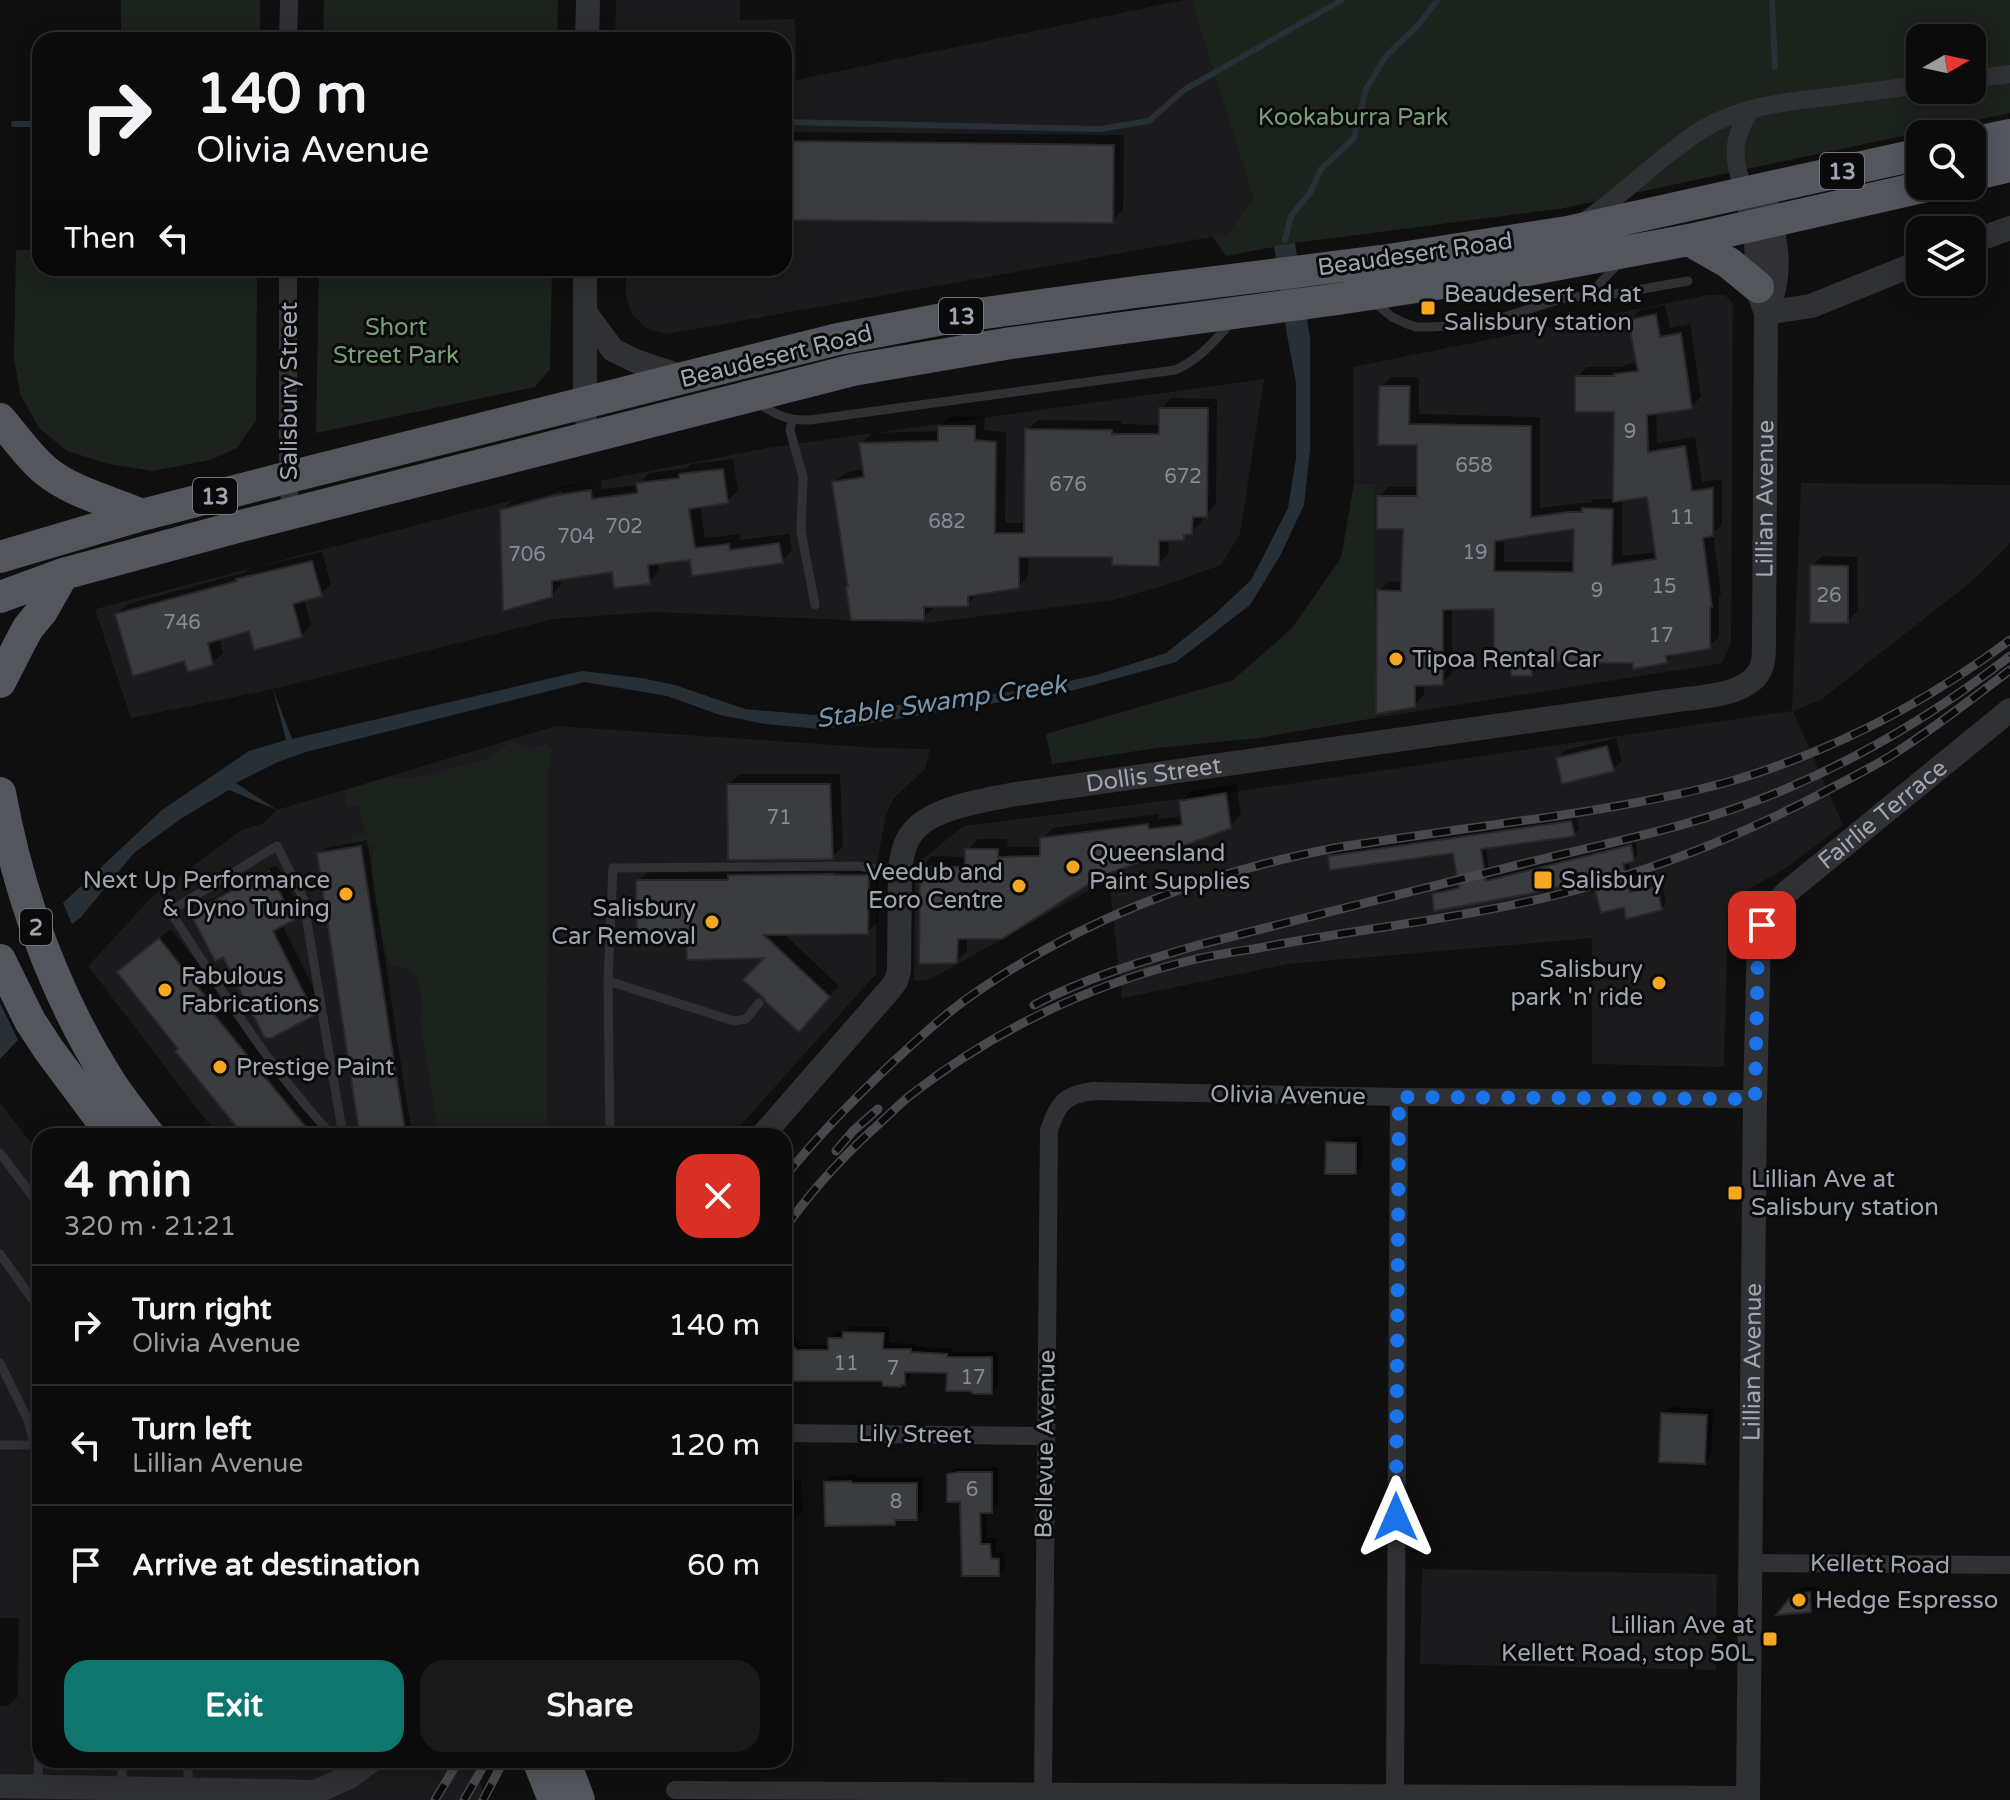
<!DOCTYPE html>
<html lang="en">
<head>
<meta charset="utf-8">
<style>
	:root { --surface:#0b0b0c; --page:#19191a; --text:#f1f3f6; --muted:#9a9b9d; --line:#2b2b2d; --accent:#0f766e }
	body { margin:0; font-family:"Varela Round",sans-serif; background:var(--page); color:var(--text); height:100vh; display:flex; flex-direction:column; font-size:30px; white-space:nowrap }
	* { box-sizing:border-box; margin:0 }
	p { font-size:26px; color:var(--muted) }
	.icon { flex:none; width:44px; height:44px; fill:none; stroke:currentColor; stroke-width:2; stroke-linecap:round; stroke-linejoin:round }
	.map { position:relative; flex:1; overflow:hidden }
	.side { position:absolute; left:32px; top:1128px; width:760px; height:640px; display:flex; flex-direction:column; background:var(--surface); border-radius:24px; box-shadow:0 4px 20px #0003,0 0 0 2px var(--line) }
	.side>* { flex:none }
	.top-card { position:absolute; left:32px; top:32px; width:760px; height:244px; border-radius:24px; box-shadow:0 4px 20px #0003,0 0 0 2px var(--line); background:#0b0b0c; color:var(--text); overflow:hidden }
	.needle { width:52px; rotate:81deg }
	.fabs { position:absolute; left:1906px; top:24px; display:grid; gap:16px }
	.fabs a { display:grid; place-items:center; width:80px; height:80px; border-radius:16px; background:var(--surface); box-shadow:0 4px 20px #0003,0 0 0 2px var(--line); font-size:40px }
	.pin { position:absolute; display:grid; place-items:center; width:68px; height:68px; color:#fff; margin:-34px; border-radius:16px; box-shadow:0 4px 12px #0006 }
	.me { position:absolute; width:88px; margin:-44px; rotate:0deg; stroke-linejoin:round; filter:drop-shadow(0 0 6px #0008) }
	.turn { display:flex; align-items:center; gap:28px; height:168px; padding:0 32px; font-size:36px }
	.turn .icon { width:104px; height:104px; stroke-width:2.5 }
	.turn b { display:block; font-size:56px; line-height:68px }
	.then { display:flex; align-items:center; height:76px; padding:0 32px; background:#0003; gap:16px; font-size:30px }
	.round { display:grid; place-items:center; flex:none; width:84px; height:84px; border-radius:24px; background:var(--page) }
	.summary { display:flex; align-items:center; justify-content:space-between; height:136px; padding:0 32px }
	h1 { font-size:48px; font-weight:700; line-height:60px }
	.primary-button { display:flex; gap:16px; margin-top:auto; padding:16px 32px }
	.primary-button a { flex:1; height:92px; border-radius:24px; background:var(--accent); color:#fff; font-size:32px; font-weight:700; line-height:92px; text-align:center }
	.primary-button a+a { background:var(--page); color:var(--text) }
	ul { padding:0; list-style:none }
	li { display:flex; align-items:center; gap:24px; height:120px; padding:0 32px; border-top:2px solid var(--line) }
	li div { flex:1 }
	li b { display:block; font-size:30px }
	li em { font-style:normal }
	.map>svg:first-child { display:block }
</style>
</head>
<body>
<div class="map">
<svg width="2010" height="1800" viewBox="0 0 2010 1800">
	<rect width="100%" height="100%" fill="#0f0f10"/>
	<path fill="#1b1b1d" d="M616,0H740V20L795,19L796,80L1184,0H1191L1253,197L1228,234L667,334L647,329L632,314L626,296V268H784V40H615Z
		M1708,295H1725L1733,304L1731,643L1722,663L1375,718V484L1354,483L1353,367Z
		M1264,379L1240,534L1221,565L1162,586L1113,600L926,623L652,612L554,619L273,689L131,718L95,609L547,491L766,448Z
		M1801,483L2010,485V543L1972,581L1822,699L1793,711L1843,825L1789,866L1728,901L1724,1067L1592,1064V938L1288,964L1122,998L1109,879L931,979L914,981L915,865L964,826L1226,793L1792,711Z
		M556,726L879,748L930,749L925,769L893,799L886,815L876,869V974L731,1136H218L88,966L152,897L240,831L264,823L277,810Z
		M0,1103L40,1154V1760H470L488,1800H0Z
		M1422,1569L1717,1574L1716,1670L1420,1664Z"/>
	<path fill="#1b231c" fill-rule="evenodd" d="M121,0H260V40H121Z
		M324,0H558L557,40H323Z
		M1191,0H2010V113L1564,208L1295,243L1226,256L1212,236L1228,234L1253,197ZM1920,38H1972V90H1920Z
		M16,250H40V268H257L256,420L237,448L210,460L152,471L109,464L67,451L39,428L20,394L14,358Z
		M319,268H552L550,369L535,387L316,433Z
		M1354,483L1375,484V718L1259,738L1157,748L1052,764L1046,734L1233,680L1291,629L1341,558Z
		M515,742L531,749L547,743L552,749L550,765L548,769L547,1136H439L420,1023L422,1003L417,977L408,970L389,964C379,925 369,887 373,847L362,846L352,847L351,837L365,833L359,806L347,807L344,791L387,777L407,779L432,774L483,760L499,751L508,744Z"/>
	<path fill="#273036" d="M1295,243L1310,338V450L1304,505L1280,556L1250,605L1176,662L1075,690L860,725L819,729L765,724L720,715L667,696L585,682L306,752L278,762L236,783L277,810L229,790L182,818L134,853L81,917L72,924L63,903L162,810L249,751L286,740L273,689L292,739L582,671L641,678L675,685L745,709L814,715L1032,689L1097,675L1166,653L1216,613L1251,580L1288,508L1296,458V382L1287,335L1274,246Z
		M0,1003L18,1040L0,1059Z"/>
	<path fill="#0007" fill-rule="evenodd" d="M784,132L1124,135L1123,210L1112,221L784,218Z
		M1665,305L1670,328L1690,324L1701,397L1691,407L1656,411L1657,443L1695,437L1702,482L1722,479V524L1713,533L1721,595L1719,596V637L1709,647L1675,653L1666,662L1542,660V664L1532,674L1513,660L1496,607L1452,608V673L1442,683L1424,684V695L1414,705L1379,591L1389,581L1404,582L1405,527L1379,497L1389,487H1419V443L1381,387L1391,377H1419V414L1540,417V508L1579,503H1590L1594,499H1615L1616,410L1577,377L1587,367H1623L1626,364L1638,363L1630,320L1640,310ZM1649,495L1657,552L1622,556V499ZM1576,527L1575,562H1504V538Z
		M1171,398L1217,399L1216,504L1206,515H1202V522L1183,538L1168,539L1169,553L1158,564L1114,555H1029L1028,576L1018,587L978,594L967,604L934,605V608L923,618L834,483L845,473L865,469L861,444L872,433L940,431V427L951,416L985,417L984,430L1006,432L1005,523H1027V430L1038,420L1121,421V424L1161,425V409Z
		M733,459L738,491L727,501L700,505L705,538L739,534L740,540L789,534L792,550L782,561L692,557L658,561L659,571L649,582L613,570L561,578V585L551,596L502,511L513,500L566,486L601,481L602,489L638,485L649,473L688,468L691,464ZM562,491L564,495L510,510V506Z
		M322,552L331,584L321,594L304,599L311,625L301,636L250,628L219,637L223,653L212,663L185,659L117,614L128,604L246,572L249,569Z
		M1822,556L1857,557L1858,611L1847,621L1812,566Z
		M1616,738L1622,761L1613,769L1558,759L1566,750Z
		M740,774H840L843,846L832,857L729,784Z
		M1236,784L1241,815L1230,826L1107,873L967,937V951L956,961L922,867L932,856L967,857V850L978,839H1008L1007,847H1042V839L1053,828L1158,814L1159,819L1183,816L1181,801L1191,791Z
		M1576,817L1579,829L1574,834L1486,846L1490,877L1635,841L1638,854L1633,859L1628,860L1635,888L1662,882L1666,903L1661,908L1625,905L1593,876L1434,895L1439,890L1460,885L1455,850L1330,857L1335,852Z
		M367,840L412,1136H362L320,854L326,848Z
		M277,865L301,910L293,918L282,924L322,1005L313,1014L224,954L192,914L200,905Z
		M878,866V921L868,932L783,933L839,986L809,1019L769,956L688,934L638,881L649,871Z
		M171,929L224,997L221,1000L332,1136H245L181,1048L130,962Z
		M1334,1137H1362V1166L1355,1172L1328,1143Z
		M784,1325L803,1345H830V1339L836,1332L845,1333L851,1326L889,1327V1343L916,1344V1347L952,1348V1352H998V1386L992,1392L949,1371L911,1370V1376L904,1383L883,1379H784Z
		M1669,1407L1713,1409L1711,1456L1705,1462L1663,1414Z
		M998,1467V1504L991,1511H986L987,1538H996V1552L1004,1553L1005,1568L998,1574H964L962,1500L949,1474L955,1468Z
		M857,1475V1477H923V1512L916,1518H898L894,1523L826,1482L832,1476Z
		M784,1477H792V1480H801L802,1511L795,1518H786L784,1521Z
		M1816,1586L1817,1604L1810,1610L1794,1595L1801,1588Z
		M0,1618H19L18,1696L8,1706H0Z"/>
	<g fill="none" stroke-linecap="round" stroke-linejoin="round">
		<path stroke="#273036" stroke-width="6" d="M1772,0L1775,67
			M784,122L1100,129L1149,121L1184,90L1342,0
			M14,124H40
			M1285,240L1291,216L1310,193L1321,169L1354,138L1366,89L1386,56L1418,25L1438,0"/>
	</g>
	<path fill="#3b3c40" stroke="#29292c" stroke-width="2" fill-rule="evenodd" d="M784,141L1114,145L1113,223L784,220Z
		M1656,314L1660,337L1681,333L1692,409L1647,415L1648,452L1685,446L1692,491L1713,488V536L1703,538L1712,607H1710V649L1666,656L1667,663L1633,669L1632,663L1532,662V676H1511V662L1494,663V609L1443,610V685L1415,686V707L1376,714L1377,590L1401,591L1403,529H1377V496H1417V445H1378L1379,386H1410L1409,424L1531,426V517L1568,512H1582V508L1613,509L1612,565L1656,559L1647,497L1613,502L1614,412H1575V376H1614V374L1638,371L1628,320ZM1574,529L1573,572L1494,571L1495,541Z
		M1159,408H1208L1207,517H1193L1192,534L1184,535V540L1159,541V566L1112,565V557H1019V588L968,596V606L924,607V620H851L846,587H848L832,482L864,477L859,443L938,441V426H975V440L996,442L995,533H1024L1025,429L1112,430V434H1159Z
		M723,469L728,503L689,509L695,548L729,544L730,550L779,543L783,563L692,576L690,560L648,565L650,584L614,588L612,572L552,581V597L503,611L500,510L553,496L591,490L592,499L638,493L636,483L679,478V474Z
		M312,561L322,596L293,604L302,637L254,650L249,631L208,643L213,665L188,672L184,661L133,676L115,614L237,581L236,579Z
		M1810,565L1848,566V623H1810Z
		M1607,746L1614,771L1562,784L1556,758Z
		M727,784H830L833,859L728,860Z
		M1226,793L1231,828L1105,875V877L1089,884L1002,939H958L957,963L919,964L920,866L965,867V849H998V857L1040,856V838L1148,824L1149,829L1182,825L1179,801Z
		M1571,821L1575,836L1481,849L1486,881L1631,845L1634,861L1623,864L1630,892L1657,886L1662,910L1626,919L1624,907L1601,913L1592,878L1533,893L1434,911L1432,894L1459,888L1453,853L1330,870L1328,856Z
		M361,846L393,1055L406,1136H360L358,1124L317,853Z
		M269,871L294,920L273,931L315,1015L271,1038H265L223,957L215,961L190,913Z
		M834,874V875H869L868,934L764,935L830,997L799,1032L766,1002L764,998L743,980L764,958L687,960L686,937L637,938L636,880H728V875Z
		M159,938L215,1009L212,1012L313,1136H244L175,1051L178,1049L117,972Z
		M1326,1142L1356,1143V1174H1325Z
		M843,1332L884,1333L883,1349H911V1352L947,1354V1357H992V1394H974L970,1391H946L947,1373L905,1372V1385H901V1387L883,1386L882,1381H784V1337L797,1350H828V1338H842Z
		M1661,1413L1707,1415L1705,1464L1659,1462Z
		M959,1472H992V1513H980L981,1544H990L991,1558L999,1559V1576H962L960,1502H947V1474Z
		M851,1481L852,1483H917V1520H895V1525L825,1526L824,1482Z
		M1810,1592L1811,1612L1776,1615L1793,1594Z"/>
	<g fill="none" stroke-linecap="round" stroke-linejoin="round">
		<path stroke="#303135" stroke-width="9" d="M1591,295L1614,294L1688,281
			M1375,303L1392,317L1405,323L1416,327H1431L1447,326L1504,317L1561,299L1591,295L1601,282L1619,263
			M757,402C774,415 789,421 810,420L1175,370C1199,360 1214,341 1231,323
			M792,421L790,430L803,477L801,531L815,605
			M608,981L734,1021L746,1019L759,1003
			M333,1136C270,1069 220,988 170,911L277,846L303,898L343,1136
			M610,1136L608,981L613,868L858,866L876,869L900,868
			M0,1153L40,1206
			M0,1254L40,1310
			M0,1363L28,1420L40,1467
			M0,1445H35
			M187,1760L189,1786
			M38,1784L40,1675
			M121,1785L123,1760"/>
		<path stroke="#303135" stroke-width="18" d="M288,40L289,0
			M1972,79L2010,74
			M1744,192C1733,156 1730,143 1751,109
			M1586,220C1627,192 1661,155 1703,129C1741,106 1785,102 1828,97C1859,93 1889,89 1920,85
			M288,268V452L290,514
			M784,1433L1045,1436
			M1750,1563L2010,1565
			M675,1790L1749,1795
			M1043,1791L1049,1130C1058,1103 1065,1094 1094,1091L1399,1097L1755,1099
			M1395,1793L1399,1097"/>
		<g stroke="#303135" stroke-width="24">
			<path d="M587,40L588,0"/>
			<path d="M1763,188C1774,234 1786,268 1766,313"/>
			<path d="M1972,242L2010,228"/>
			<path d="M585,312L613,350L638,362L686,378"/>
			<path d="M1766,313L1811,306L1920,262"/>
			<path d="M585,416V268"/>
			<path id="s1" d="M762,1136L891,988L896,981L899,971L900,868C902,856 904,843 912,833C930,807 987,800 1016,794L1671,701C1700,696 1757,697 1763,661C1764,655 1764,648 1764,642L1766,313L1758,291L1756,240L1750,212"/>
			<path d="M0,1786L316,1792L349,1777L372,1760"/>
			<path id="s2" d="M1748,1800L1755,1099L1759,936C1764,917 1774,905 1787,892L2010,710"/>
		</g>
		<path stroke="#54565d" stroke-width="32" d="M1972,143L2010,135
			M1972,175L2010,166
			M1689,240L1729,263L1758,287
			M0,419C15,436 28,456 46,471C73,493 110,501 142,515
			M0,557L142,515L289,477L838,339L943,319L1135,292L1382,261L1567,232L1920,154
			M0,597L63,574L237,527L853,370L1011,343L1338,299L1522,271L1689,240L1927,186
			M0,682L20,643L28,628L42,611L63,574
			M0,793C19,895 54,994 110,1082C122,1100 136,1118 150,1136
			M0,960L30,1021L49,1050L113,1136
			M538,1760L554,1800
			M564,1760L579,1800"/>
		<g stroke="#47494e" stroke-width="9">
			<path id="rail" d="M1034,1005C1085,978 1140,962 1195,946C1310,916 1426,888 1542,859C1622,840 1705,823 1781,791C1864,756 1939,711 2010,656
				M836,1151L853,1131L878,1109
				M784,1178C817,1136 854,1099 892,1063C920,1037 949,1010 981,989C1087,917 1210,872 1334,848C1410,836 1487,826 1563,815C1621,806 1679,796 1735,780C1835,750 1927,702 2010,640
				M784,1230C809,1193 839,1161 871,1131C885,1119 898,1105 912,1094C996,1029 1089,985 1192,960C1212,955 1233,952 1253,949C1367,927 1483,917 1594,885C1681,860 1764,825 1843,782C1860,773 1876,765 1892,755C1933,729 1972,699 2010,670
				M435,1800L459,1760
				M464,1800L487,1760
				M483,1800L504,1760"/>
		</g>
		<use href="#rail" stroke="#0a0a0b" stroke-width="6" stroke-dasharray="18" stroke-linecap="butt"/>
	</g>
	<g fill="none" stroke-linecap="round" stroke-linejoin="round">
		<path stroke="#1a73e8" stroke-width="14" stroke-dasharray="0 25.2" d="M1396,1517L1399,1097L1755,1099L1758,946L1762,925"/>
	</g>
	<g fill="#f5a722" stroke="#0a0a0b" stroke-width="3">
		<rect x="1420" y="300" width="16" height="16" rx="4"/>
		<circle cx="1396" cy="659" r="8"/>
		<circle cx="1073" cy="867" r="8"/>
		<rect x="1533" y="870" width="20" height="20" rx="4"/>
		<circle cx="1019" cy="886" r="8"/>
		<circle cx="346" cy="894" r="8"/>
		<circle cx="712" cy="922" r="8"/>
		<circle cx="1659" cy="983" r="8"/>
		<circle cx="165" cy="990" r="8"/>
		<circle cx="220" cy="1067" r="8"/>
		<rect x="1727" y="1185" width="16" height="16" rx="4"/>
		<circle cx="1799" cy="1600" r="8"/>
		<rect x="1762" y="1631" width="16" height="16" rx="4"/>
	</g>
	<g text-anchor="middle" stroke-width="6" stroke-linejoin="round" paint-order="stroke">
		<g font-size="20" fill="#868c96">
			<text x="1630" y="438">9</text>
			<text x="1474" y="472">658</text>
			<text x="1183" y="483">672</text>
			<text x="1068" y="491">676</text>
			<text x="1682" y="524">11</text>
			<text x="947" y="528">682</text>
			<text x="624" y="533">702</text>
			<text x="576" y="543">704</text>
			<text x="1475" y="559">19</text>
			<text x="527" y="561">706</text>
			<text x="1664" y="593">15</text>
			<text x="1597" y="597">9</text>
			<text x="1829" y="602">26</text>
			<text x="182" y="629">746</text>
			<text x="1661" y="642">17</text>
			<text x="779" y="824">71</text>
			<text x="846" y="1370">11</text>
			<text x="893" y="1375">7</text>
			<text x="973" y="1384">17</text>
			<text x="972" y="1496">6</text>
			<text x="896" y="1508">8</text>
		</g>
		<g fill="#0a0a0b" stroke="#727780" stroke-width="2">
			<rect x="1820" y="153" width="44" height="36" rx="6"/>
			<rect x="939" y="298" width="44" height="36" rx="6"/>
			<rect x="193" y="478" width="44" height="36" rx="6"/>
			<rect x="20" y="909" width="32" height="36" rx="6"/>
		</g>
		<g font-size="22" font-weight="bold" fill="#9fa6b2">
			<text x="1842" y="179">13</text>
			<text x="961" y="324">13</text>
			<text x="215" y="504">13</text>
			<text x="36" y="935">2</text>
		</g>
		<g font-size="24" fill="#769e77" stroke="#0a0a0b">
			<text x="1353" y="125">Kookaburra Park</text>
			<text x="396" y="335">Short<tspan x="396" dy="28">Street Park</tspan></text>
		</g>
		<g font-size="24" fill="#9fa6b2" stroke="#0a0a0b">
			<text transform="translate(1415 254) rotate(-8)" y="8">Beaudesert Road</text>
			<text transform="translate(776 356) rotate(-14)" y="8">Beaudesert Road</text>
			<text transform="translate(289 391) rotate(-90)" y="8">Salisbury Street</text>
			<text dy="8" stroke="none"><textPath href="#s1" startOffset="1400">Lillian Avenue</textPath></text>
			<text dy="8" stroke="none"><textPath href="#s1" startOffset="608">Dollis Street</textPath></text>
			<text dy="8" stroke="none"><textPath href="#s2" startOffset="1040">Fairlie Terrace</textPath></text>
			<text transform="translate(1288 1095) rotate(1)" y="8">Olivia Avenue</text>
			<text dy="8" stroke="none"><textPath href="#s2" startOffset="438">Lillian Avenue</textPath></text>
			<text transform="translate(915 1434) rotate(1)" y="8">Lily Street</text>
			<text transform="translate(1045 1444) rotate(-89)" y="8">Bellevue Avenue</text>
			<text transform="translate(1880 1564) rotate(1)" y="8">Kellett Road</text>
		</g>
		<g font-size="24" fill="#9fa6b2" stroke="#0a0a0b" text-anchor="start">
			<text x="1444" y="302">Beaudesert Rd at<tspan x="1444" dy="28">Salisbury station</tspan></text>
			<text x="1412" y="667">Tipoa Rental Car</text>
			<text x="1089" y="861">Queensland<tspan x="1089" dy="28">Paint Supplies</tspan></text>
			<text x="1003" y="880" text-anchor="end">Veedub and<tspan x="1003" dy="28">Eoro Centre</tspan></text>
			<text x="330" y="888" text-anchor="end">Next Up Performance<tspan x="330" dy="28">&amp; Dyno Tuning</tspan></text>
			<text x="1561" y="888">Salisbury</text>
			<text x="696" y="916" text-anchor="end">Salisbury<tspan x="696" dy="28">Car Removal</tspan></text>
			<text x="1643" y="977" text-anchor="end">Salisbury<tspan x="1643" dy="28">park 'n' ride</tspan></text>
			<text x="181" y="984">Fabulous<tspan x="181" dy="28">Fabrications</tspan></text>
			<text x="236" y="1075">Prestige Paint</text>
			<text x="1751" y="1187">Lillian Ave at<tspan x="1751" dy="28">Salisbury station</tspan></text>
			<text x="1815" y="1608">Hedge Espresso</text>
			<text x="1754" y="1633" text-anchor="end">Lillian Ave at<tspan x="1754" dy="28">Kellett Road, stop 50L</tspan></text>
		</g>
		<g font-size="26" font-style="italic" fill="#7595af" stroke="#0a0a0b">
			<text transform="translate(941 701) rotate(-8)" y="9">Stable Swamp Creek</text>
		</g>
	</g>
</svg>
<div class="fabs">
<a><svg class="needle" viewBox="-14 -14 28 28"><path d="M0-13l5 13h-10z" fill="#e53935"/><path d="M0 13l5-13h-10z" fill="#9a9b9d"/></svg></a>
<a><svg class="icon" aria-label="search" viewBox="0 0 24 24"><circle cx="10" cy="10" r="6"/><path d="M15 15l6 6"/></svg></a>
<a><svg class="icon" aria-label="layers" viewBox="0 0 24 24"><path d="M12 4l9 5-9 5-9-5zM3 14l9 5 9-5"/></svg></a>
</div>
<div class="pin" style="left:1762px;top:925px;background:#d93025"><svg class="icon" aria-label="arrive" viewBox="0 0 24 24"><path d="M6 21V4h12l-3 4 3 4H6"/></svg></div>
<svg class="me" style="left:1396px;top:1517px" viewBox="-20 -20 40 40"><path d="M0-17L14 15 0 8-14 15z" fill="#1a73e8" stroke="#fff" stroke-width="4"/></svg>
<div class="top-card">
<div class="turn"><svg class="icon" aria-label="right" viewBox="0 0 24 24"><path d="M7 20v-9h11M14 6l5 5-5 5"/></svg><div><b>140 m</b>Olivia Avenue</div></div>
<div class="then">Then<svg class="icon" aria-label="left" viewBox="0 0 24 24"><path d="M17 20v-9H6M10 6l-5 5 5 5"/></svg></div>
</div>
<section class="side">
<div class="summary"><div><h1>4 min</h1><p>320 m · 21:21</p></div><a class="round" style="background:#d93025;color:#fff"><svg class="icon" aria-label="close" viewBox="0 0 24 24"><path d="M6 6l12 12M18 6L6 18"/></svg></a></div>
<ul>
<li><svg class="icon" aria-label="right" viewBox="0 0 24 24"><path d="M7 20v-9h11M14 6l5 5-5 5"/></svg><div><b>Turn right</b><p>Olivia Avenue</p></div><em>140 m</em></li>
<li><svg class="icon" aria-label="left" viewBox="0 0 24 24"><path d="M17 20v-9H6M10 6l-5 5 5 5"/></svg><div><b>Turn left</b><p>Lillian Avenue</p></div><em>120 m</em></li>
<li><svg class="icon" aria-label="arrive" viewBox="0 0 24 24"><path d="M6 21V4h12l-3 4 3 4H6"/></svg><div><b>Arrive at destination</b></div><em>60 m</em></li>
</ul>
<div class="primary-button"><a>Exit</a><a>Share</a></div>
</section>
</div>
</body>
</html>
